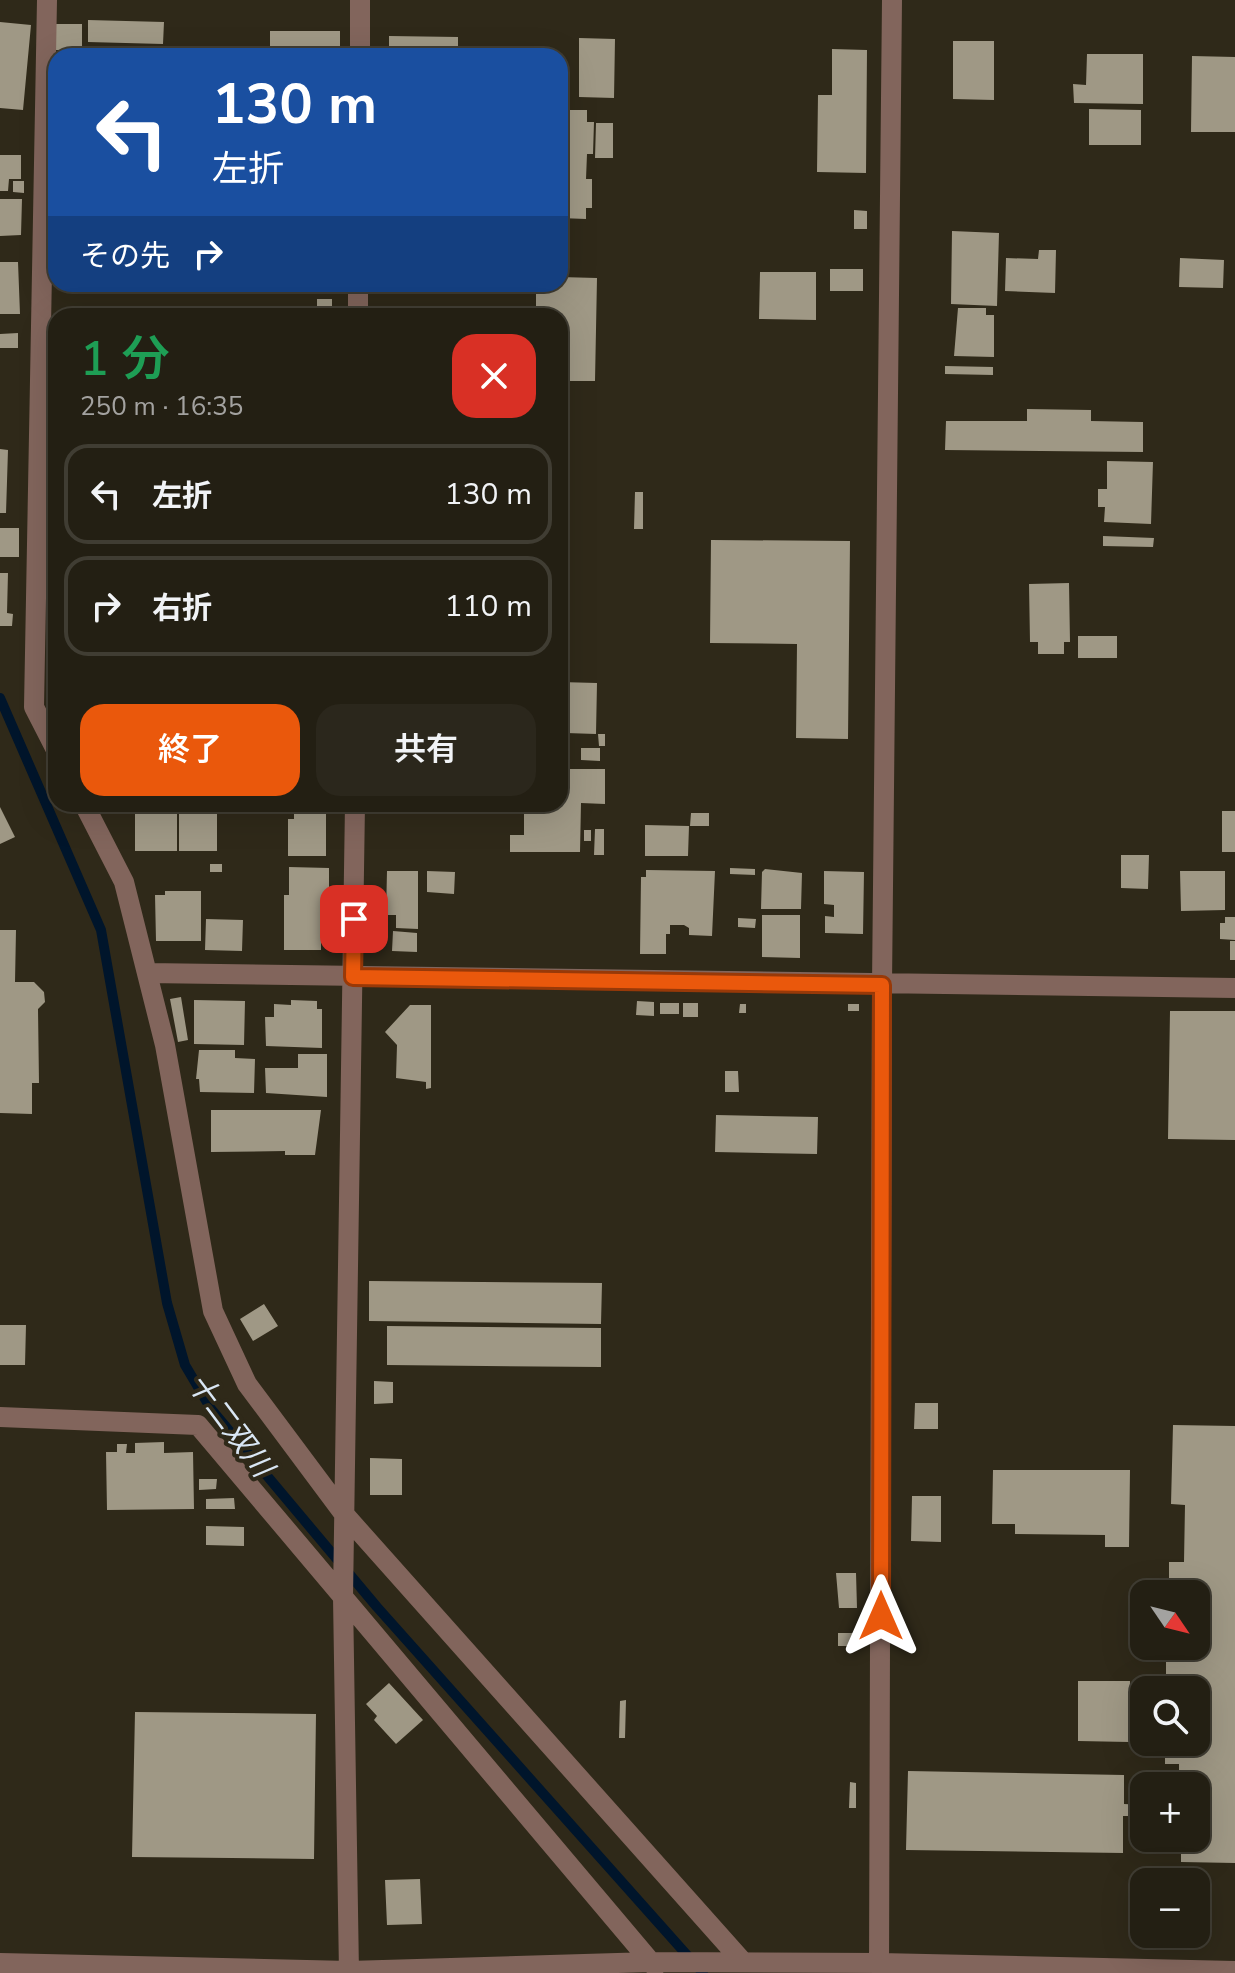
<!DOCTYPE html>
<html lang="ja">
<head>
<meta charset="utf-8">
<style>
	:root { --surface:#231f13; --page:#2b271c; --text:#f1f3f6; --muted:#a3a2a0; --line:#403d33; --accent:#ea580c }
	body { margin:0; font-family:"Nunito Sans","Noto Sans JP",sans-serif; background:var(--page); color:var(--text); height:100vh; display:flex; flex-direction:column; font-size:30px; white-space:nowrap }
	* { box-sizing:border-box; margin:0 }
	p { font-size:26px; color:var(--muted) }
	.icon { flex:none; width:44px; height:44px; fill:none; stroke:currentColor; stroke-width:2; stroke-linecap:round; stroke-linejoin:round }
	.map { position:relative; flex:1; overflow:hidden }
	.drawer { position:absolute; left:48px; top:308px; width:520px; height:504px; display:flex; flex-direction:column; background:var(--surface); border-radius:24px; box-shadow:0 8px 32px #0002,0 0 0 2px var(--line) }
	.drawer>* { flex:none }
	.guide { position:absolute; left:48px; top:48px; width:520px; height:244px; border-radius:24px; box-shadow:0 8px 32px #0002,0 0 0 2px var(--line); background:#1a4fa0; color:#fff; overflow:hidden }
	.needle { width:52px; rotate:125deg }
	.buttons { position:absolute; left:1130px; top:1580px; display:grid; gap:16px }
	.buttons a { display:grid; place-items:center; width:80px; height:80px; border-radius:16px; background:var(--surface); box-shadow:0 8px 32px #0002,0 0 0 2px var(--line); font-size:40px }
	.pin { position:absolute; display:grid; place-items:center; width:68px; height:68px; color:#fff; margin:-34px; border-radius:16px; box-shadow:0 4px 12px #0006 }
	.me { position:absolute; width:88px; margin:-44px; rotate:0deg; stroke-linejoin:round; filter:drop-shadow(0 0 6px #0008) }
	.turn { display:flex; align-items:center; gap:28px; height:168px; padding:0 32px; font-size:36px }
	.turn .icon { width:104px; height:104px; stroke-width:2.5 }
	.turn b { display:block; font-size:56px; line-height:68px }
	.then { display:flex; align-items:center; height:76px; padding:0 32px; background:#0003; gap:16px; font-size:30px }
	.round { display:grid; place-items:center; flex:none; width:84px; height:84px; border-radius:24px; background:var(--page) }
	.overview { display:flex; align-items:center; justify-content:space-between; height:136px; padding:0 32px }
	h1 { font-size:48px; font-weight:600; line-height:60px; color:#1e9e55 }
	.cta { display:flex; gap:16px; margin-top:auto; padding:16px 32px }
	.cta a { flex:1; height:92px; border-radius:24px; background:var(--accent); color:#fff; font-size:32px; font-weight:600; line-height:92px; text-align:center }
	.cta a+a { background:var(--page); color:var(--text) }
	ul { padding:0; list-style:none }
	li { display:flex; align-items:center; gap:24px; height:100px; margin:0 16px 12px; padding:0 16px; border:4px solid var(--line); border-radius:24px }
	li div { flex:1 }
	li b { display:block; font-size:30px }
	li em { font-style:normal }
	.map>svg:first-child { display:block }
</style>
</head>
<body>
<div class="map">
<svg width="1235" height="1973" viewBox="0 0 1235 1973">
	<rect width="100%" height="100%" fill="#2f2919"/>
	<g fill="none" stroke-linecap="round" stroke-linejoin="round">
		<path stroke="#00152b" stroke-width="10" d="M0,698L101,930L167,1303L185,1365L211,1409L377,1607L703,1973"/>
	</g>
	<path fill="#9f9885" d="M88,20L164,22L163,44L88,42Z
		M0,22L31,25L23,110L0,108Z
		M55,24H82V50H55Z
		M270,31H340V56H270Z
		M389,36L458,37V56H389Z
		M579,38L615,39L614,98L579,97Z
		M953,41H994V100L953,99Z
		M832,49L867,50L866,173L817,172L818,95H832Z
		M1087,54H1143V104L1074,103L1073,84L1086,85Z
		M1192,56L1235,57V132H1191Z
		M1089,109L1141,110V145H1089Z
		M560,110H587V122H594L593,154H587L586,179H592V208H586V219L560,218Z
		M596,123H613V158H595Z
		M52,154H56V237H51Z
		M0,155H21V179H9L8,191H0Z
		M13,181H24V193L13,192Z
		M0,199H22L21,235L0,236Z
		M854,210L867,211V229H854Z
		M952,231L999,233L997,306L951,304Z
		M1039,250H1056L1055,293L1005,291L1006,258L1038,259Z
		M1180,258L1224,260L1223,288L1179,287Z
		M0,262H18L20,314H0Z
		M830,269H863V291H830Z
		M760,272H816V320L759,319Z
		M560,277L597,278L595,381H560V316H536V289H556Z
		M317,299H332V307H317Z
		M958,308H986V315H994V357L954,356Z
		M18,333V348H0V334Z
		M945,366L993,367V375L945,374Z
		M1027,409L1091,410V421L1143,422V452L945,450L946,421H1027Z
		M0,449L8,450L6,513H0Z
		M1107,461L1153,462L1151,524L1104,522L1105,507H1098V489H1107Z
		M635,492H643V529H634Z
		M0,528H19V557H0Z
		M1103,536L1154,538L1153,547L1103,546Z
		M711,540L850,541L848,739L796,738L797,644L710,643Z
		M0,573H8L7,613L13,614L12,626H0Z
		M1069,583L1070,642H1064V654H1038V642H1030L1029,584Z
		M1078,636H1117V658H1078Z
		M560,682L597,683L596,734L566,733L565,750H560Z
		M598,734H605V746H599Z
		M581,748H600V761L581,760Z
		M560,769H605V804L581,803L580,852H510V835H524V804H560Z
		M135,804H177V851H135Z
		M179,804H217V851H179Z
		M294,804H326V856H288V819H294Z
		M0,807L15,837L0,844Z
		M1222,811H1235V852H1222Z
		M691,813H709V826H690Z
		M645,825L689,826L688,856H645Z
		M595,829H604V855H594Z
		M584,830H591V841H584Z
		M1121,855H1149L1148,889L1121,888Z
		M210,864H222V872H210Z
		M289,867L329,868V909H321V950H284V895H289Z
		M730,868L755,869V875L730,874Z
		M765,869L802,873L801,909H761L762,872Z
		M646,870L715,871L712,936L689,935V928L684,925H670V934H666V954H640L641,877H646Z
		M387,871H418V929L396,928V915H386Z
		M427,871L455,872L454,894L427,892Z
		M824,871L864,872L863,934L825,933V916L834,917V905L824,904Z
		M1180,871H1225V910L1181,911Z
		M165,891H201V941H156L155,895H165Z
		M762,915H800V958L762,957Z
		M1225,917H1235V940L1220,939V923H1225Z
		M738,918L756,919L755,928L738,927Z
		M206,919L243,920L242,951L205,950Z
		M0,930H16L15,982H34L44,992L45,1002L38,1009L39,1083H32V1114L0,1113Z
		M393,931L417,933V952L392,951Z
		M1230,941H1235V960H1230Z
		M181,997L188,1040L178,1042L170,999Z
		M194,1000L245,1001L244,1045L194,1044Z
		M291,1000L317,1001V1009H322V1048L266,1046L265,1017H274V1004L291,1005Z
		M637,1001L654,1002V1016L636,1015Z
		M660,1003H679V1014H660Z
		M683,1003H698V1017H683Z
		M740,1004H746V1013H739Z
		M848,1004H859V1011H848Z
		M410,1005H431V1088L426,1089V1082L396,1078L397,1045L385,1032Z
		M1170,1011H1235V1140L1168,1139Z
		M199,1050H235V1058L255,1059L254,1093L200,1092L199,1079H196Z
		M298,1054H327V1097L266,1093L265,1068H298Z
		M725,1071H738L739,1092H725Z
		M211,1110H321L315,1155H285V1151L211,1152Z
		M716,1115L818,1117L817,1154L715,1152Z
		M369,1281L602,1283L601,1324L369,1321Z
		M264,1304L278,1326L253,1341L240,1319Z
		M0,1325H26L25,1365H0Z
		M387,1326L601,1328V1367L387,1365Z
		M374,1381L393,1382V1403L374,1404Z
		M915,1403H938V1429H914Z
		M1173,1425L1235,1426V1863L1181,1862V1838H1196V1786H1179V1764H1165V1742H1196V1690H1166V1657L1180,1658V1646H1196V1594H1169V1562H1184L1185,1505L1171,1504Z
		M164,1442V1453L193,1452L194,1509L107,1510L106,1452H117V1444H127L126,1453H135V1443Z
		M370,1458L402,1459V1495H370Z
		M993,1470H1130L1129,1547H1105V1535L1015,1534V1524H992Z
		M199,1479H217L216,1489L199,1490Z
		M912,1496H941V1542L911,1541Z
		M234,1498L235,1509H206V1499Z
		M206,1526L244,1527V1546L206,1545Z
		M836,1573H856L857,1608H839Z
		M838,1633H856V1646H838Z
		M1078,1681H1130L1129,1742L1078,1741Z
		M389,1683L423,1720L396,1744L374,1720L377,1716L366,1704Z
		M626,1700L625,1738H619L620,1701Z
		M135,1712L316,1714L314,1859L132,1857Z
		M908,1771L1124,1775V1804L1144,1805V1816H1123V1853L906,1850Z
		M850,1782L856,1783V1808H849Z
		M420,1879L422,1924L387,1925L385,1880Z"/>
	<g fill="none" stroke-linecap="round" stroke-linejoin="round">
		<path stroke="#82655c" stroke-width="20" d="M47,0L34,707L56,750
			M360,56V0
			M358,316V284
			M84,804L124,882L165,1045L213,1311L247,1384L344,1514L743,1962
			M147,973L1235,988
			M0,1417L198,1425L655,1967
			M0,1963L349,1971L651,1962L880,1963L1235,1971
			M349,1973L343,1597L355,804
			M879,1973L882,985L892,0"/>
	</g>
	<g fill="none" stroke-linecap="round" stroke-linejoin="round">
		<g stroke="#983908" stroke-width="20">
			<path id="route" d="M354,919L353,977L882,985L881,1616"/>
		</g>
		<use href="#route" stroke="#ea580c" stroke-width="14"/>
	</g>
	<g text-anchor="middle" stroke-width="8" stroke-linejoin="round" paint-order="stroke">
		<g font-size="30" font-style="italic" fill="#d9e6f4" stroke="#2f2919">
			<text transform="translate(230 1425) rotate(53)" y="10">十二双川</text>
		</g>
	</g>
</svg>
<div class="buttons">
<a><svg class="needle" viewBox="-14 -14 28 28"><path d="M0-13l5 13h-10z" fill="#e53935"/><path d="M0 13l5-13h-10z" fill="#a3a2a0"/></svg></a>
<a><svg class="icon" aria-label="search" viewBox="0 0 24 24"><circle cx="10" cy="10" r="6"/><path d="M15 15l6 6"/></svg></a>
<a>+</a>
<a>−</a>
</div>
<div class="pin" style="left:354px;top:919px;background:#d93025"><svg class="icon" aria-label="arrive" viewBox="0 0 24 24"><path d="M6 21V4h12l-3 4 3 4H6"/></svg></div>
<svg class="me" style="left:881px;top:1616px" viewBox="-20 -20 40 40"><path d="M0-17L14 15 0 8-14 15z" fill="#ea580c" stroke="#fff" stroke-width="4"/></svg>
<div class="guide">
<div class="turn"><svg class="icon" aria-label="left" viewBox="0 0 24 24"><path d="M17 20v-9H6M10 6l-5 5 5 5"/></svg><div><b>130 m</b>左折</div></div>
<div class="then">その先<svg class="icon" aria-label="right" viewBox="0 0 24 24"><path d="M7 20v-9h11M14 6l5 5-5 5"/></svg></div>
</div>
<section class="drawer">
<div class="overview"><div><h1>1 分</h1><p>250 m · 16:35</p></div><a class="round" style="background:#d93025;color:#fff"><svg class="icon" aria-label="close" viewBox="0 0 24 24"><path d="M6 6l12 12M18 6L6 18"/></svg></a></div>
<ul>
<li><svg class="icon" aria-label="left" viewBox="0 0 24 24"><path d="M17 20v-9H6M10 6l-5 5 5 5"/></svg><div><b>左折</b></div><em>130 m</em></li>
<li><svg class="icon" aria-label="right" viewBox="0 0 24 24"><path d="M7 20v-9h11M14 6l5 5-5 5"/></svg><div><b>右折</b></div><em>110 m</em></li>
</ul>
<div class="cta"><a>終了</a><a>共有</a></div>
</section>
</div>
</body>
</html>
